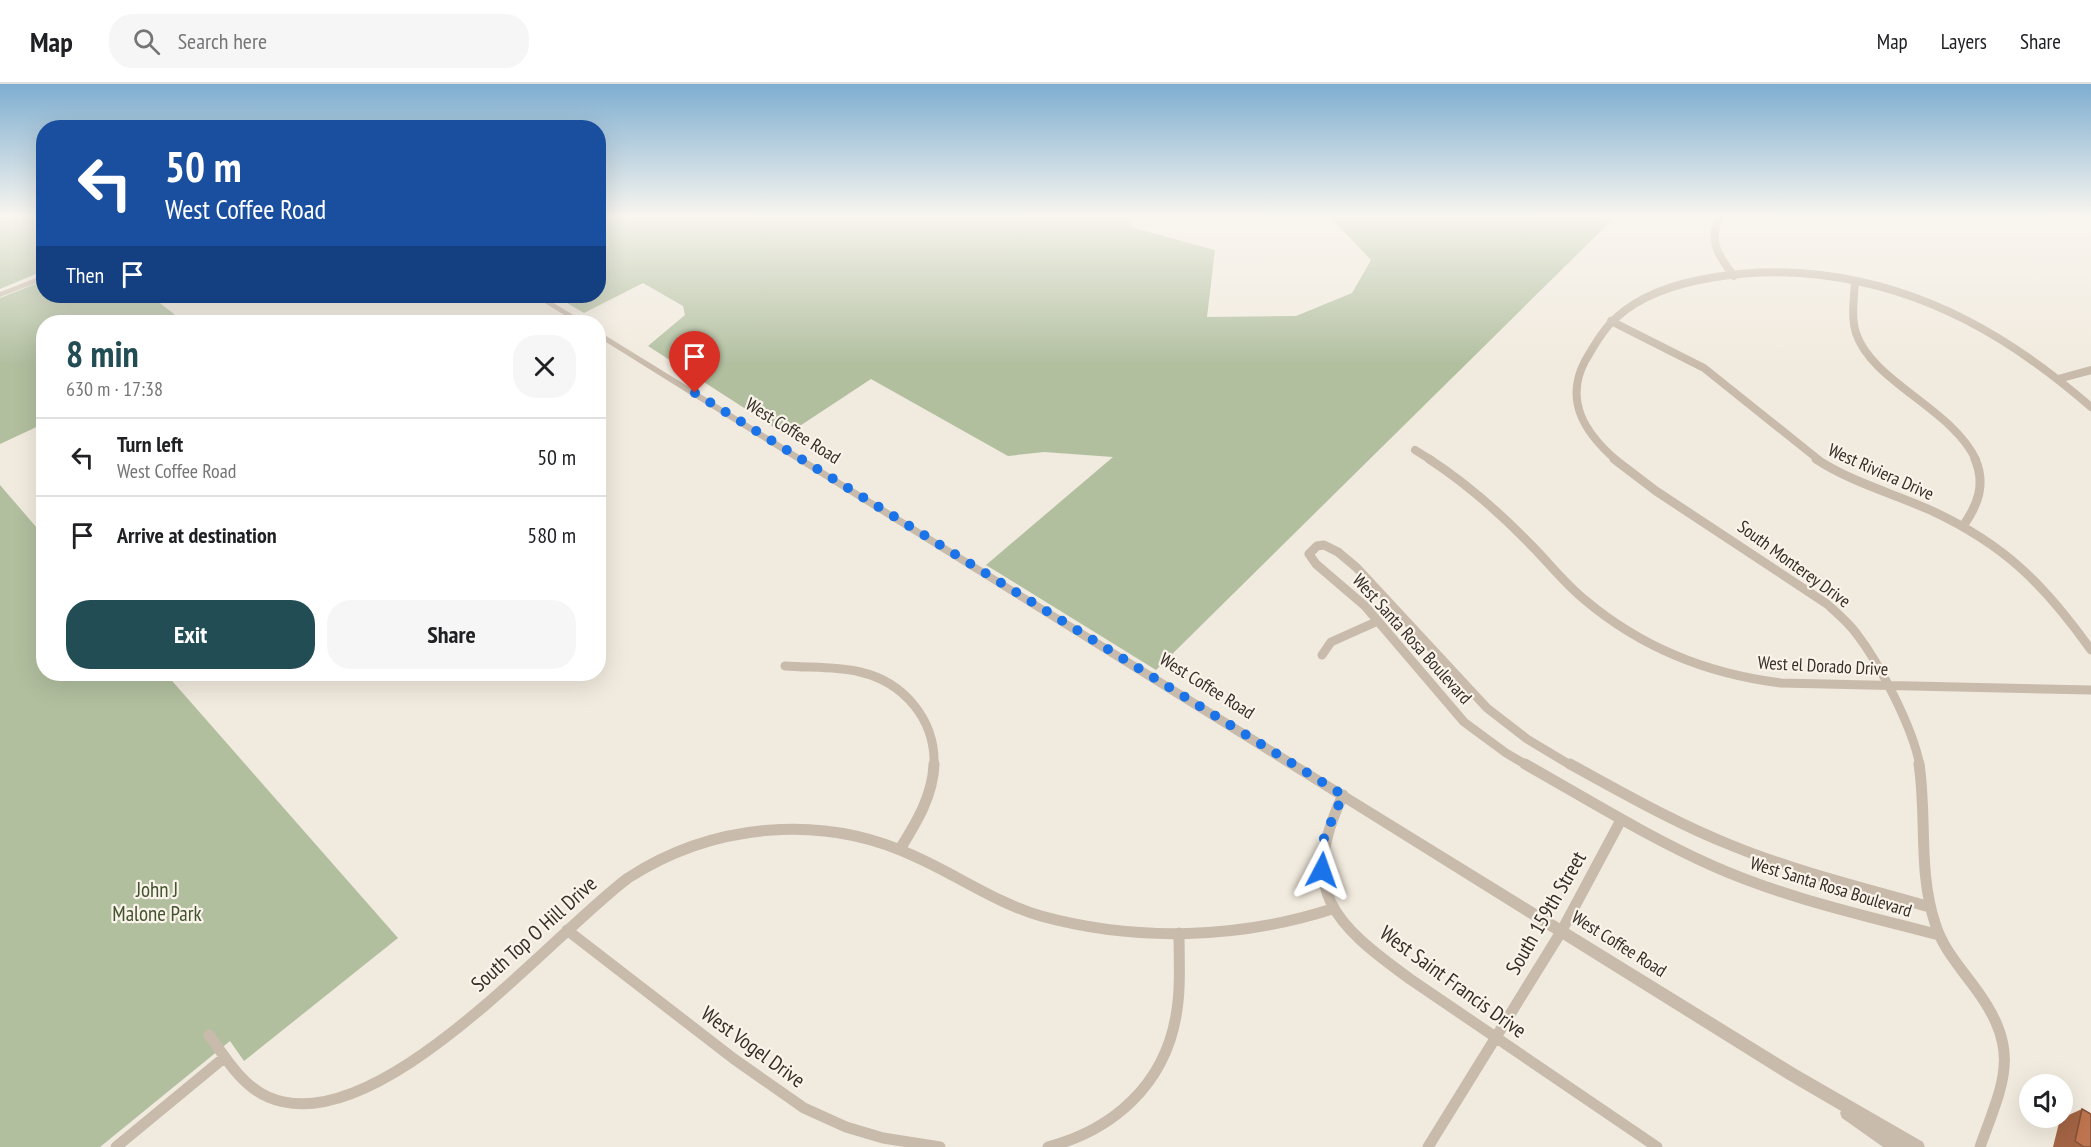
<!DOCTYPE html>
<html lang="en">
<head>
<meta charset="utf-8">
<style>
	:root { --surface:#fff; --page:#f6f6f6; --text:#202124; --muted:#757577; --line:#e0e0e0; --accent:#224d55 }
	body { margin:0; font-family:"PT Sans Narrow",sans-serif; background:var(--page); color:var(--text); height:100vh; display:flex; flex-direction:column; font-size:22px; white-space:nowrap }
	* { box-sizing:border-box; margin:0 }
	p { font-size:20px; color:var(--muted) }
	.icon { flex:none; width:33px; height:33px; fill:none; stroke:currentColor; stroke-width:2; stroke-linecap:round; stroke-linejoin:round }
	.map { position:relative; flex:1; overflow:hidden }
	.side { position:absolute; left:36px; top:231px; width:570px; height:366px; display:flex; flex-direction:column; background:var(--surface); border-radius:24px; box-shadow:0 6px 24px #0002 }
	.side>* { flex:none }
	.top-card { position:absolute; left:36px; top:36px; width:570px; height:183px; border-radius:24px; box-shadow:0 6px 24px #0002; background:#1a4fa0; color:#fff; overflow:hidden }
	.buttons { position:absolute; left:2019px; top:990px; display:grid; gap:12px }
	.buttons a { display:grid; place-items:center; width:54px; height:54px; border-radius:50%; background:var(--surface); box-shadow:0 6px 24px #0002; font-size:30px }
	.pin { position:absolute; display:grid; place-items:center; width:51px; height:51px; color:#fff; margin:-62px -26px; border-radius:50% 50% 50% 0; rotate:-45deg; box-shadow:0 0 6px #0007 }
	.pin .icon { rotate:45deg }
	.me { position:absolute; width:66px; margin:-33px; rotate:4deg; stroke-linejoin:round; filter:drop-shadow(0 0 4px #0008) }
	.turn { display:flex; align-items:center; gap:21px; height:126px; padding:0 30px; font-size:27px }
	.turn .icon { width:78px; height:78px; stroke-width:2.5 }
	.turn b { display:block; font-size:42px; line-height:51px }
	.then { display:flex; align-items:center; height:57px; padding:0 30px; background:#0003; gap:12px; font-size:22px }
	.round { display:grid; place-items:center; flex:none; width:63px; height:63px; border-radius:24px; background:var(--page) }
	.headline { display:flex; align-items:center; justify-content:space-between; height:102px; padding:0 30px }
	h1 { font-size:36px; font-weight:700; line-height:45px; color:var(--accent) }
	.button { display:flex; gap:12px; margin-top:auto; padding:12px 30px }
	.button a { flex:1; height:69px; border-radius:24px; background:var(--accent); color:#fff; font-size:24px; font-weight:700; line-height:69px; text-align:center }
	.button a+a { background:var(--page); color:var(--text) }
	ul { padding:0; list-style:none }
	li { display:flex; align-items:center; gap:18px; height:78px; padding:0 30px; border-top:2px solid var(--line) }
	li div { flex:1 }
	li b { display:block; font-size:22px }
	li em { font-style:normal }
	header { display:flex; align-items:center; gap:36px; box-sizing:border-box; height:84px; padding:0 30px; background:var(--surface); border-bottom:2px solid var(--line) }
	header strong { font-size:28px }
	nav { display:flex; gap:33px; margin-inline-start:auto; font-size:21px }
	.search { width:420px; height:54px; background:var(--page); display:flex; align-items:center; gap:15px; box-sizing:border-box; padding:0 21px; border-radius:24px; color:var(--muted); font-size:22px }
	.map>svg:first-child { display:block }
</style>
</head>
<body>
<header>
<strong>Map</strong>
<div class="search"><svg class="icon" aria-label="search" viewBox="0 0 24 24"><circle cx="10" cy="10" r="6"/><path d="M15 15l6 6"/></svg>Search here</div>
<nav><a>Map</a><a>Layers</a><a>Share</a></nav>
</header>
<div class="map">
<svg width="2091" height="1063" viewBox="0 0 2091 1063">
	<rect width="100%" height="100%" fill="#f1eade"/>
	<path fill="#b1bf9f" d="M0,132H44L43,187L0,205Z
		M599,132H1125L1134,144L1215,166L1207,233L1296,232L1352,209L1371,176L1331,134L1335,132H1596L1611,137L1156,586L986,481L1113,373L1044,368L1008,372L871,295L786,351L648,262L685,231L683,222L643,199L584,229L555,212H598Z
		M43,197L44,212H151L184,238H44L43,340L0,360V214Z
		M0,401L43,451L44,590H166L398,854L244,977L230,957L100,1063H0Z"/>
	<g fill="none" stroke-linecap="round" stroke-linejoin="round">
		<path stroke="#c8bbab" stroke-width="8" d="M1720,132C1708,157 1718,172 1734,192
			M1855,198C1854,215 1851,233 1856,249C1872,298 1953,325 1976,376
			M1611,237L1704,284L1819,376
			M2058,295L2091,286
			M1415,366L1431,376
			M1616,376C1585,349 1564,317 1585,277C1594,262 1603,245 1617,233C1664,190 1761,184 1821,191C1927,204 2012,254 2091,323"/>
		<path stroke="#c8bbab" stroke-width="9" d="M1429,375C1466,399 1500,429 1531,461C1549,479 1565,500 1585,516C1642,564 1708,590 1781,599L2091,606
			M1614,375L1656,407L1827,520C1837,529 1848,538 1856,549C1880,580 1913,644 1920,682
			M1816,375C1851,398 1892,409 1930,426C2004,460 2044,500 2091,566
			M1963,442C1978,421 1986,400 1975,375
			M1322,571L1331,558L1378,537
			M785,582C810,584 835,582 860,588C904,598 936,636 934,682
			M1528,682L1506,669L1464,638L1365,522L1316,480L1309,470L1317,462L1324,461L1338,468L1357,484L1487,624L1527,655L1572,682"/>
		<path stroke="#c8bbab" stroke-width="11" d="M1525,680C1587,715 1648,753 1713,782C1785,814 1863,831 1939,851
			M1570,680C1623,709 1677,740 1733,762C1797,788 1864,804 1930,823
			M1919,680C1927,733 1918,788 1935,839C1942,863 1959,882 1973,901C2022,966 2005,994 1980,1063
			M1343,711C1298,807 1333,839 1410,895L1657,1063
			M900,765C916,739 933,712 934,680
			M567,846L734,975L804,1024L846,1043L883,1054L940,1063
			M209,951C225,973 242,1002 268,1013C375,1060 549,853 628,794C713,739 822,729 914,772C957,791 996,819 1041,832C1136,858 1239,855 1332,825
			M116,1063L225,973
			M1048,1063C1113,1046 1164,1001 1176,932C1181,905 1179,877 1179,849
			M1428,1063L1561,848L1621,736"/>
		<path fill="#c8bbab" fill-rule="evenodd" d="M44,191V196L0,213V208Z
			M533,212H542L585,238H576Z
			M598,247L1798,986L1923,1058L1925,1063H1883L1842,1034L1840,1029L1841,1027L1788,996L598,253Z"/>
	</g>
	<path fill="#a36444" d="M2082,1025L2091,1063H2053L2060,1035Z"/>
	<path fill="#bd744f" stroke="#845137" stroke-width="1.5" d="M2082,1025L2091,1030V1063H2084L2075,1057Z"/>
	<linearGradient id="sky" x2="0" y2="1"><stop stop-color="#7eaed0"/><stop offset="0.47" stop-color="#f9f6f0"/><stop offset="1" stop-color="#f9f6f0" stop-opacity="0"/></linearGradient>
	<rect width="2091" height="281" fill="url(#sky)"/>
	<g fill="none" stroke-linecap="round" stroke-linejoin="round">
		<path stroke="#1a73e8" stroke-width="10" stroke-dasharray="0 18" d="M695,309L1343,711L1324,754L1322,786"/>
	</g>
	<g text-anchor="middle" stroke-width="4.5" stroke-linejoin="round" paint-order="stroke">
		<g font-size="18" fill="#362f29" stroke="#f9f3ea">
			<text transform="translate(793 347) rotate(32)" y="6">West Coffee Road</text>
			<text transform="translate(1881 388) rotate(24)" y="6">West Riviera Drive</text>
			<text transform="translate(1794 480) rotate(36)" y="6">South Monterey Drive</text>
			<text transform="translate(1412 555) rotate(48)" y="6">West Santa Rosa Boulevard</text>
			<text transform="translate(1823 582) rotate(3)" y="6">West el Dorado Drive</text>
			<text transform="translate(1207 602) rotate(32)" y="6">West Coffee Road</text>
			<text transform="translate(1831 803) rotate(17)" y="6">West Santa Rosa Boulevard</text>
			<text transform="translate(1619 860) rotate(32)" y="6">West Coffee Road</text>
		</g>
		<g font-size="21" fill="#42532f" stroke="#f9f3ea">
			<text x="157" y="813">John J<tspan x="157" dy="24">Malone Park</tspan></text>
		</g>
		<g font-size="21" fill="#362f29" stroke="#f9f3ea">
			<text transform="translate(1546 829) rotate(-60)" y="7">South 159th Street</text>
			<text transform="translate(534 850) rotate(-42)" y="7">South Top O Hill Drive</text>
			<text transform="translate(1453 898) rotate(36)" y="7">West Saint Francis Drive</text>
			<text transform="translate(753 963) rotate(36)" y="7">West Vogel Drive</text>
		</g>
	</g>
</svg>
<div class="buttons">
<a><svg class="icon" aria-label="sound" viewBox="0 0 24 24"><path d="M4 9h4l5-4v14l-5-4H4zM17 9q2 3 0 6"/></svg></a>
</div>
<div class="pin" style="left:695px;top:309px;background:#d93025"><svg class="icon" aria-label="arrive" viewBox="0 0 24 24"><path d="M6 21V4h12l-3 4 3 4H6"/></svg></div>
<svg class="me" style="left:1322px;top:786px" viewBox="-20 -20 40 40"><path d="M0-17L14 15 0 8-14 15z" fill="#1a73e8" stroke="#fff" stroke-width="4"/></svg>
<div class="top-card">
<div class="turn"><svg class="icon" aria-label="left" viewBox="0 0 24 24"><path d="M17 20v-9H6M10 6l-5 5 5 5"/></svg><div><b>50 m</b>West Coffee Road</div></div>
<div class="then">Then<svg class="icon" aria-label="arrive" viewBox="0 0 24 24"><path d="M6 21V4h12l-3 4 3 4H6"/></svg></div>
</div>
<section class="side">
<div class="headline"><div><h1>8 min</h1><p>630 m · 17:38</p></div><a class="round"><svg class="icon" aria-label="close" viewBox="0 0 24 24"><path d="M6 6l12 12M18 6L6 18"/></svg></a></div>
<ul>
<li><svg class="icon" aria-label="left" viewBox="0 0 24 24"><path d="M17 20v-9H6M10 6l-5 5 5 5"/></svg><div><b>Turn left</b><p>West Coffee Road</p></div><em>50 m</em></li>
<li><svg class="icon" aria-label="arrive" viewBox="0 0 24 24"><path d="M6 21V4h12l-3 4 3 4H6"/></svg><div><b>Arrive at destination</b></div><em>580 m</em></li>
</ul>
<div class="button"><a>Exit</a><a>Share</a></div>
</section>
</div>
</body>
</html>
